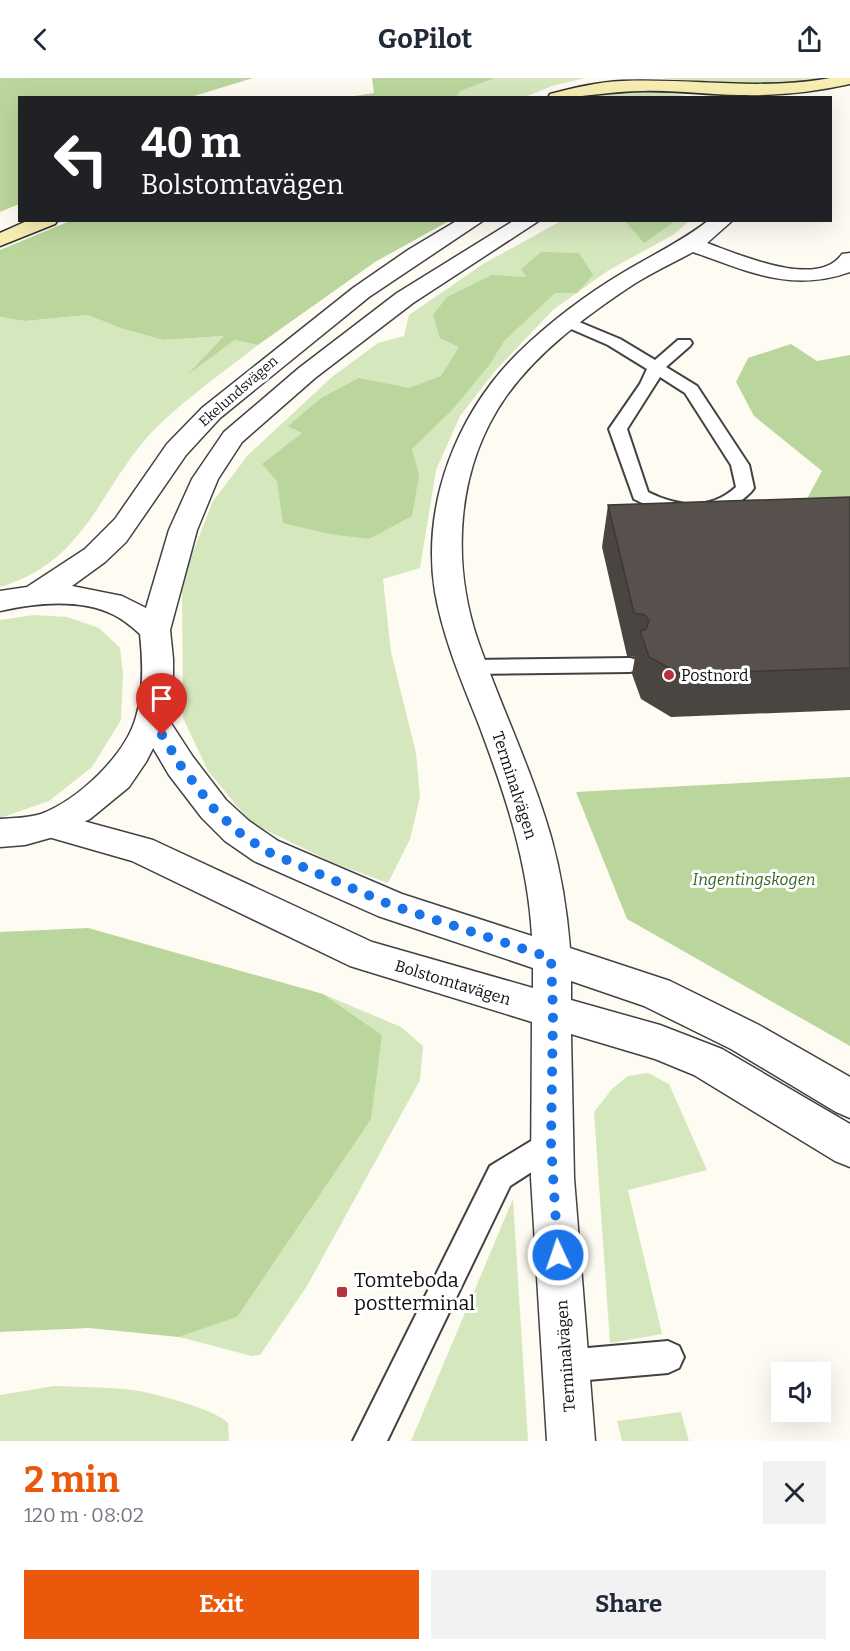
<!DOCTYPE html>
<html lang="en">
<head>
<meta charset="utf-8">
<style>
	:root { --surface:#fff; --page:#f2f2f3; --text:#1f2937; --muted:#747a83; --accent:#ea580c }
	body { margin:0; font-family:Bitter,serif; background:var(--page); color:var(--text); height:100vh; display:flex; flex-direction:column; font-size:22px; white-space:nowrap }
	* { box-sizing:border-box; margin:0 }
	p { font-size:20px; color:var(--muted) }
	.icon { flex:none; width:33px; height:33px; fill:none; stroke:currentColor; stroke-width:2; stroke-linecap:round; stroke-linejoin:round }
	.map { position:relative; height:1363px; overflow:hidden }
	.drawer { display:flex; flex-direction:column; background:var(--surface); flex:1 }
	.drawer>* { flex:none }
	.guide { position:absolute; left:18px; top:18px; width:814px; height:126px; border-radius:0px; box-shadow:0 6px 24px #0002; background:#202124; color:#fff; overflow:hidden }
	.buttons { position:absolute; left:771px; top:1284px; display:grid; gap:12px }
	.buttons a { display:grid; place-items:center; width:60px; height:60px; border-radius:0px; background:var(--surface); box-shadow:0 6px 24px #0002; font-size:30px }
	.pin { position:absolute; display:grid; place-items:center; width:51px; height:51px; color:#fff; margin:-62px -26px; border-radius:50% 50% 50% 0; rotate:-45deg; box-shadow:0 0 6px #0007 }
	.pin .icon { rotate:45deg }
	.me { position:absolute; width:66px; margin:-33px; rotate:357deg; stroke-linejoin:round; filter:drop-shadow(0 0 4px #0008) }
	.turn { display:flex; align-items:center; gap:21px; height:126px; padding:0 24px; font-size:27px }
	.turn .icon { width:78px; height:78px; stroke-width:2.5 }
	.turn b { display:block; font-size:42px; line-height:51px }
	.round { display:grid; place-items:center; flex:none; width:63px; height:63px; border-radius:0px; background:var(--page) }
	.overview { display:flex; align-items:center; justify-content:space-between; height:102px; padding:0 24px }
	h1 { font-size:36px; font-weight:700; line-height:45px; color:var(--accent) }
	.primary-button { display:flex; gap:12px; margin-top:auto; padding:12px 24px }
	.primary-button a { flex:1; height:69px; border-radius:0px; background:var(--accent); color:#fff; font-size:24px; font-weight:700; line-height:69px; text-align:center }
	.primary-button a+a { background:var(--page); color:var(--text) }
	header { display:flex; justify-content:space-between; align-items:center; height:78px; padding:0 24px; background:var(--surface); font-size:27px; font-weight:700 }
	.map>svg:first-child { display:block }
</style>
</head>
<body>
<header><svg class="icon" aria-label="back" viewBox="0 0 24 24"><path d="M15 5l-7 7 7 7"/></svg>GoPilot<svg class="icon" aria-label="share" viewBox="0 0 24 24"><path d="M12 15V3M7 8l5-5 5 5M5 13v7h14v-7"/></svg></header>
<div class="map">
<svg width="850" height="1363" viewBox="0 0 850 1363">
	<rect width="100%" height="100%" fill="#fefbf2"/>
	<path fill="#d5e7bd" d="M495,0H585L552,8L525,19L456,20L459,13Z
		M661,0H818C781,18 702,4 661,0Z
		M655,12L691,19L580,20L600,14Z
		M561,143H689L673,157L609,192L554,231L495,293L460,338L436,392L420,490L383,501L391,574L416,675L420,719L410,761L388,805L334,785L251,745L208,693L183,640L182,502L213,423L248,377L332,299L378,265L404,258L409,237L483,186Z
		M88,237L120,250L163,262L225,258L190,294L235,262L258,267C226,292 191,317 161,345C101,401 92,482 0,509V239L25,243Z
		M34,537L67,539L99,550L120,570L123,596L121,642L92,689L49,723L0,740V542Z
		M323,916L401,949L423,968L420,1002L307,1208L260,1277L252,1278L179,1259L237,1239L382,957Z
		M648,995L669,1006L707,1092L628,1112L662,1256L610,1265L594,1034L612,1011L628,998Z
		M513,1121L528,1363H411Z
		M54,1308C80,1309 107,1309 133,1312C154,1315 215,1331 228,1345L229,1363H0V1317Z
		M681,1334L689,1363H622L617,1343Z"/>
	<path fill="#bad69d" d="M0,0H253L191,19L20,20L19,126L0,134Z
		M372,0H495L460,13L456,19H348L374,15Z
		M70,143V142L449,143L375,184L258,267L235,262L187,297L224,258L163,262L120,250L88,237L25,243L0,239V172Z
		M625,143H675L644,165Z
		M541,174L579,175L593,197L577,215H555L504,263L490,286L452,332L412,371L419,397L412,438L369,461L330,456L283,445L277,403L262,386L302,355L288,348L321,320L359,300L409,310L441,298L459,269L440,260L433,237L447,219L492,197L526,199L521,191Z
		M791,266L817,283L850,277V446L792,448L822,393L754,338L736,304L748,280Z
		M850,699V968L627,841L576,714Z
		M88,850L323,916L382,957L371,1041L237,1239L179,1259L89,1250L0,1254V854Z"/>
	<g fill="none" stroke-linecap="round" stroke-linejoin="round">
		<g stroke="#424242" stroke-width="4">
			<path id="service" d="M567,239L620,261L655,282L678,262H690L692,265L690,268L666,289L697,308L749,387L754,410L751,414C718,447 673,441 634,421L609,351L640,306L647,291L608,267L562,247L559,244ZM660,299L685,315L731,387L736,409C710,433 678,429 648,414L627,351Z
				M630,580L637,582L640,587L637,592L630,594L472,596L465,594L461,589L465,584L472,582Z
				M551,1051L561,1055L565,1065L561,1075L510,1108L387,1363H353L490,1088Z
				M668,1263L679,1268L684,1279L679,1290L668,1295L565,1304L554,1299L549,1288L554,1277L565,1272Z"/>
		</g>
		<g stroke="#424242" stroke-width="3">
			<path id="minor" d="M709,142H733L707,165C738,176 818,212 842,176L850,175V194C792,215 747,193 693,174C673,185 653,194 634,206C587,237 537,274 505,320C456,391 451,484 478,563C501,629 532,692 551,759C561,795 567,832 570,870L670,903L759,947L850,999V1040L836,1034L731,971L644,928L571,903V922L660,947L722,971L850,1046V1089L835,1083L694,997L655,981L571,956L574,1100L595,1363H547L531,1100L532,944L350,888L132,783L38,756L33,747L38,738L50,734L153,762L372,864L533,910V890L378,838L254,783L225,763L202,740L169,697L136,641L141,633L152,629L163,633L193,679L226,722L249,743L278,763L402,816L532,858C528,784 505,716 479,647C462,604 443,560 435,514C421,426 457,335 519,274C550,244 587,216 624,194C654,176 681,164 709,142Z"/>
		</g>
		<g stroke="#424242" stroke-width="3">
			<path id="tertiary" d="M458,142H484L369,219L220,340L186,377L126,464L105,484L72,508L122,518L146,530L169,452L192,401L224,354L299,290L397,215L515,142H540L413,225L315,300L242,364L218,401L197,452L170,552L173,581V611L168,641L146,684L129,709L90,741L50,760L25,767L0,769V741C14,740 28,740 41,736C78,722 126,677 136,639C144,612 143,584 140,556C132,549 124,542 114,537C80,520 36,525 0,533V513L27,509L85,471L115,441L167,366L202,330L353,210L408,172Z"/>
		</g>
		<g stroke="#313131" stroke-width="3">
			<path id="secondary" d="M830,0H850V6C814,14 777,18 740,17C708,17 676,12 644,13C611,13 580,20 548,20L550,16C574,10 597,4 622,3C693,0 759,13 830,0Z
				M29,142H58L55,146L0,168V155Z"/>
		</g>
		<use href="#service" fill="#fff" fill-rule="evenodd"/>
		<use href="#minor" fill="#fff" fill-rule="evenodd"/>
		<use href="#tertiary" fill="#fff" fill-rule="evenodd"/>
		<use href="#secondary" fill="#f9eeb2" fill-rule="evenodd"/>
	</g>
	<path fill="#4b4541" d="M850,419V632L671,639L641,621L632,596L635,579L627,578L602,469L608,427Z"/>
	<path fill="#57504c" stroke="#3d3835" stroke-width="1.5" d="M850,419V590L680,596L649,579L640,553L646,551L649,543L645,537L634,535L608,427Z"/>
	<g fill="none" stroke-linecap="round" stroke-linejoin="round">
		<path stroke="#1a73e8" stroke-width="10" stroke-dasharray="0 18" d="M162,657L181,688L214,731L237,753L266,773L391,827L551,880L553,934L551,1065L558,1177"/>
	</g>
	<g fill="#b6303d" stroke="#fff" stroke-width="2">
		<circle cx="669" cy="597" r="6"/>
		<rect x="336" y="1208" width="12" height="12" rx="3"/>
	</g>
	<g text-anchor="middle" stroke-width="6" stroke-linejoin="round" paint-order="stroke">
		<g font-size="14" fill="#0f0f0f" stroke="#fff">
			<text transform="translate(238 313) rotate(-41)" y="5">Ekelundsvägen</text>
		</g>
		<g font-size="16" fill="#0f0f0f" stroke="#fff" text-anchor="start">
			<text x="681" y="603">Postnord</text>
		</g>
		<g font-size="16" fill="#0f0f0f" stroke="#fff">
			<text transform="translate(515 707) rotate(72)" y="6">Terminalvägen</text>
			<text transform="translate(453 904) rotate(17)" y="6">Bolstomtavägen</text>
			<text transform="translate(565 1278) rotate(-94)" y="6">Terminalvägen</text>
		</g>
		<g font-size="16" font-style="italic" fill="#336323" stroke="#fff">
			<text x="754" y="807">Ingentingskogen</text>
		</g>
		<g font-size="20" fill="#0f0f0f" stroke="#fff" text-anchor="start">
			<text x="354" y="1209">Tomteboda<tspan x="354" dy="23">postterminal</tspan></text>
		</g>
	</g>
</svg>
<div class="buttons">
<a><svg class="icon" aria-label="sound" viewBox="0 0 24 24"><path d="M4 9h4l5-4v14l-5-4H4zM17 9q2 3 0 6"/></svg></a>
</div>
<div class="pin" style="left:162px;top:657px;background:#d93025"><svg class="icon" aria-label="arrive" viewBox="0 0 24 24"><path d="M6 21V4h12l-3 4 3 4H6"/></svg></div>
<svg class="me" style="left:558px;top:1177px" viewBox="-20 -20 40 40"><circle r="17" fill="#1a73e8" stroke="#fff" stroke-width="3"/><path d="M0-11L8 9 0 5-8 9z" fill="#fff"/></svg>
<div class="guide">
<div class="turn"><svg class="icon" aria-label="left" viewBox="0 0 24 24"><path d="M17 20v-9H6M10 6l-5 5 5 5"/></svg><div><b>40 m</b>Bolstomtavägen</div></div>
</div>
</div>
<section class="drawer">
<div class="overview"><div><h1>2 min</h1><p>120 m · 08:02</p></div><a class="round"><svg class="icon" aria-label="close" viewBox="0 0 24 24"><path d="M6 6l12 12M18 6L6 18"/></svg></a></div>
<div class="primary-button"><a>Exit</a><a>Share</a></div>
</section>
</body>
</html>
